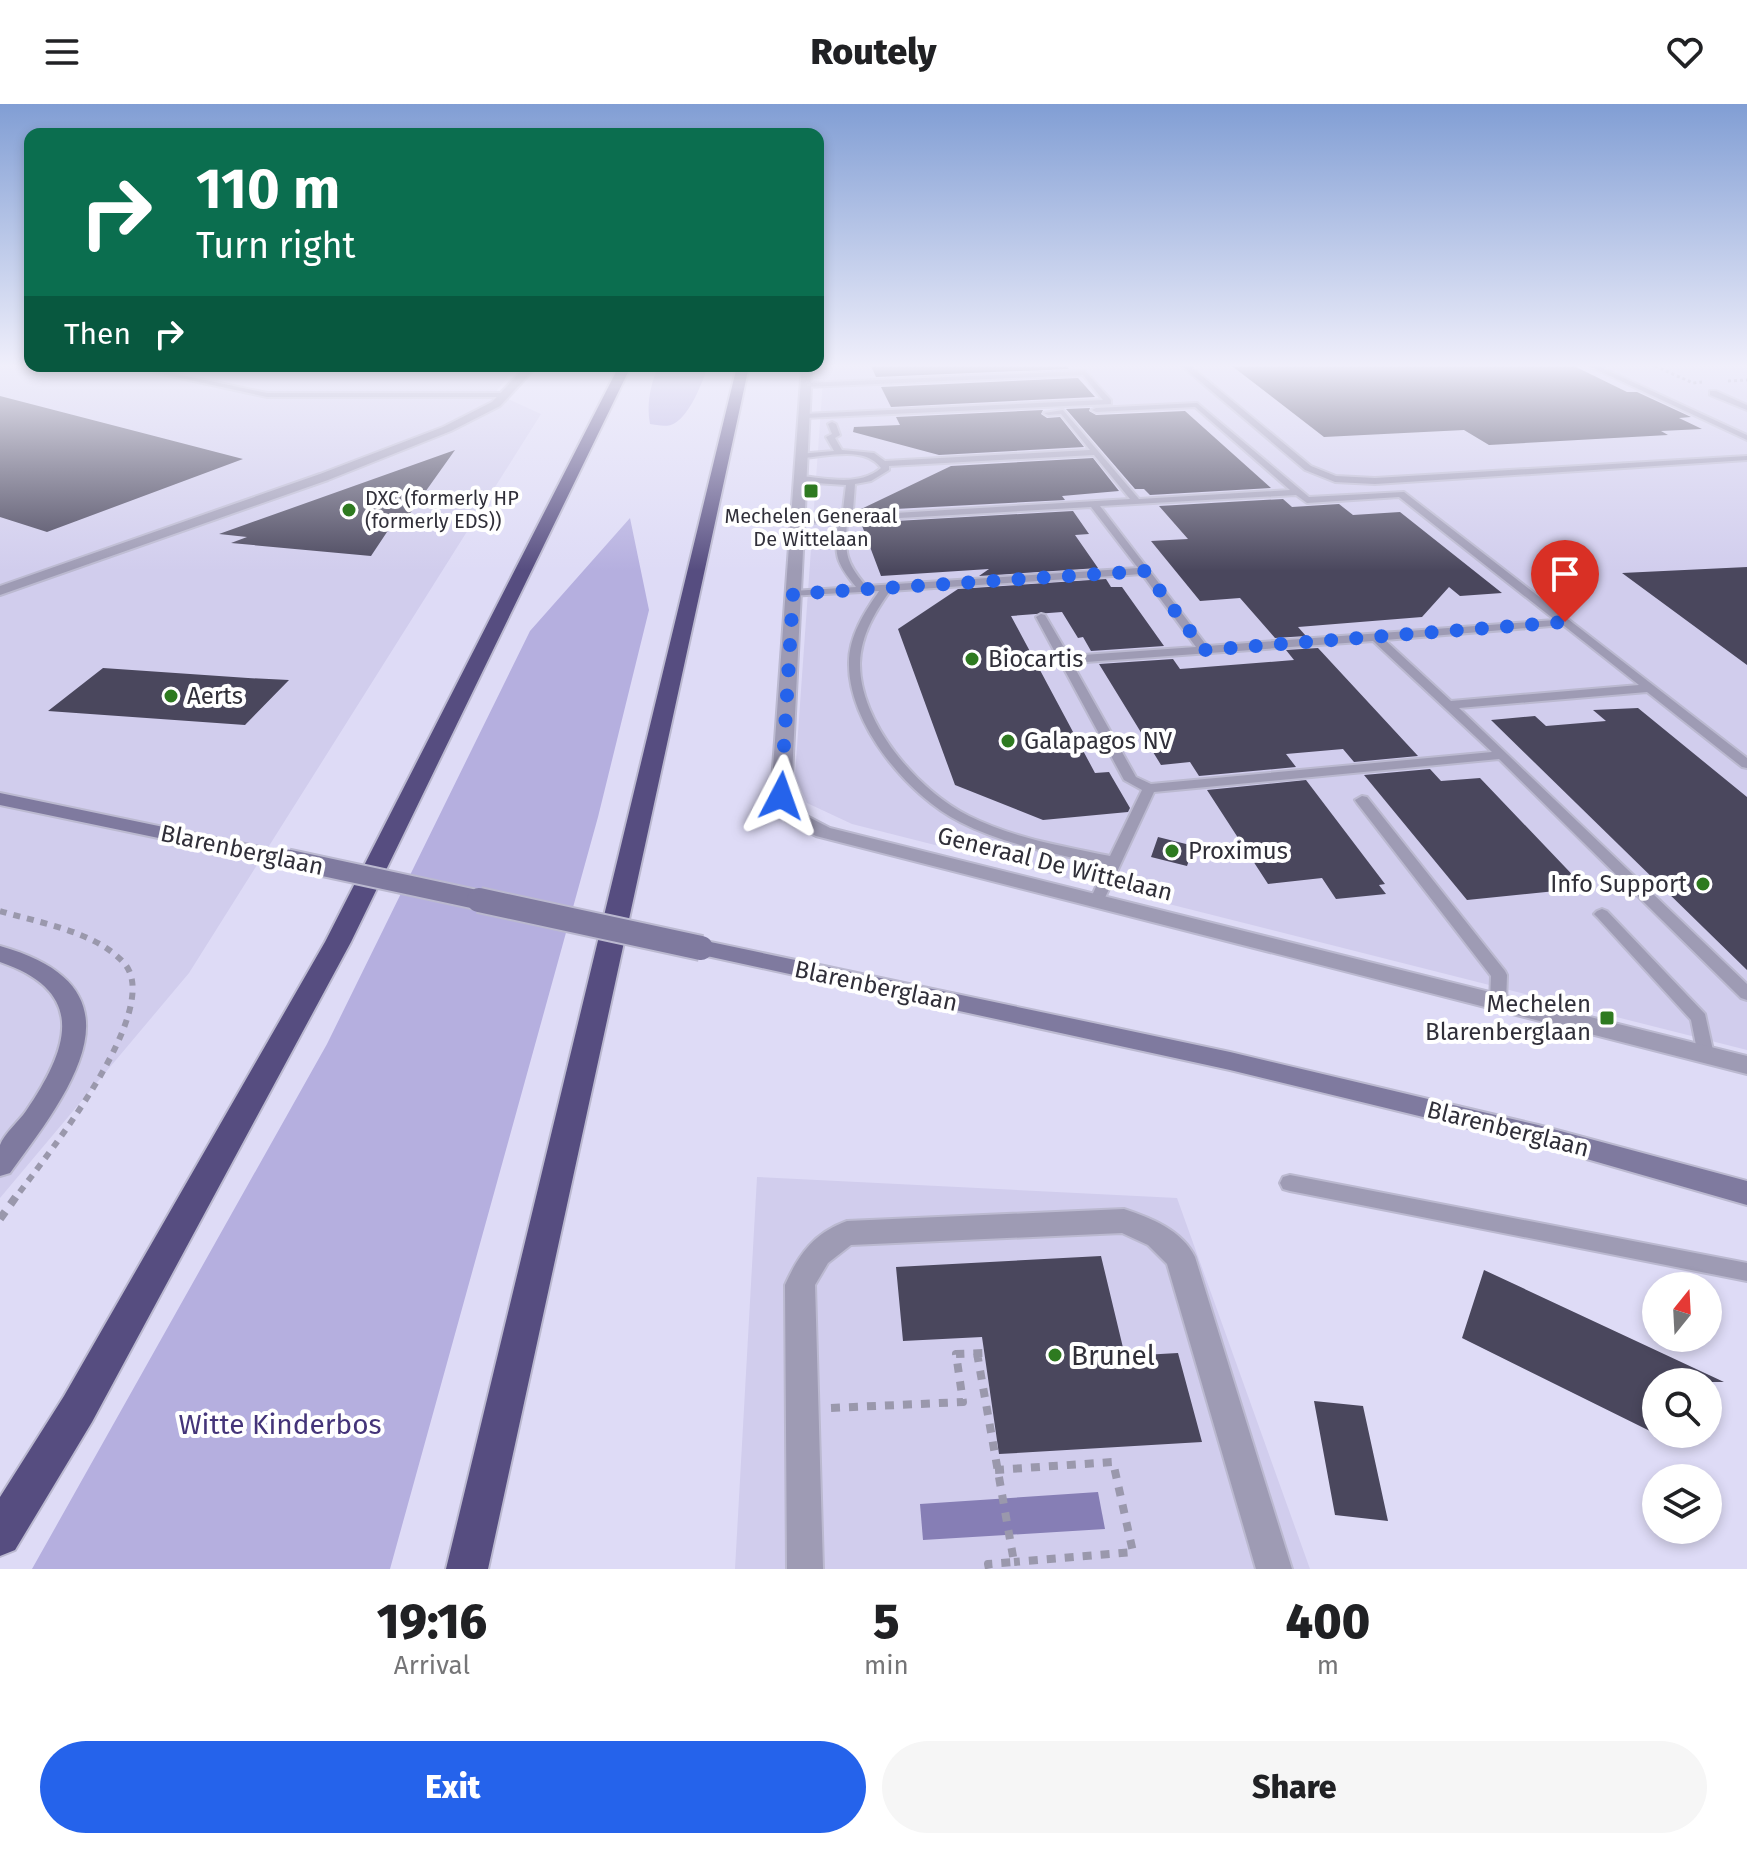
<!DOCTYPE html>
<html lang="en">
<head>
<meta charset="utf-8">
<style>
	:root { --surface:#fff; --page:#f6f6f6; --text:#202124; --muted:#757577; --accent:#2563eb }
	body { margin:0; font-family:"Fira Sans",sans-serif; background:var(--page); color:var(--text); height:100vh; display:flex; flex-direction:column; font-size:30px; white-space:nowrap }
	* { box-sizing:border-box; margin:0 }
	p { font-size:26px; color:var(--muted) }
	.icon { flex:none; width:44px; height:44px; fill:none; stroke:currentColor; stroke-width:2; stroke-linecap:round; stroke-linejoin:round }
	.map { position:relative; height:1465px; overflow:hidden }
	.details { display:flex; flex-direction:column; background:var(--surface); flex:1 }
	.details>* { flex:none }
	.banner { position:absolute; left:24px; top:24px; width:800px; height:244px; border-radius:16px; box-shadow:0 4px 12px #0003; background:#0b6e4f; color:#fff; overflow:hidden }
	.needle { width:52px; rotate:18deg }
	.tools { position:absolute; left:1642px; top:1168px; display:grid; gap:16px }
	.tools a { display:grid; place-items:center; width:80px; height:80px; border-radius:50%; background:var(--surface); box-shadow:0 4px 12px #0003; font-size:40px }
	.pin { position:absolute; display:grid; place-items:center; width:68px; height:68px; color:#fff; margin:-82px -34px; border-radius:50% 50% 50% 0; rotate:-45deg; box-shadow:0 0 8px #0007 }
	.pin .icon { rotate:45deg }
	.me { position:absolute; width:88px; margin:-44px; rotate:4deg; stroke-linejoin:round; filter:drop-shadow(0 0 6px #0008) }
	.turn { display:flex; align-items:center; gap:28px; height:168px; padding:0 40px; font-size:36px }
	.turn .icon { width:104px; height:104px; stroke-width:2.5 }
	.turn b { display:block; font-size:56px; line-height:68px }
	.then { display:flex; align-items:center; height:76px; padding:0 40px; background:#0003; gap:16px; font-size:30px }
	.eta { display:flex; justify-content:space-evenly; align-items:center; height:136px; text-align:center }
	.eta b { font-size:48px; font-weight:800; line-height:56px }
	.primary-button { display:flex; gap:16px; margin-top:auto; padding:16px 40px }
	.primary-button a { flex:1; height:92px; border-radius:48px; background:var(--accent); color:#fff; font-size:32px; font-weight:800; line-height:92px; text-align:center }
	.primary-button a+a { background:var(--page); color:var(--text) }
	header { display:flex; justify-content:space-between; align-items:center; height:104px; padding:0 40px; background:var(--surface); font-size:36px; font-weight:800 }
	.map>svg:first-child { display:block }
</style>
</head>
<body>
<header><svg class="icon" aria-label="menu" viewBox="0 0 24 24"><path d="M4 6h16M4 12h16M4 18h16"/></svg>Routely<svg class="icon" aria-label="heart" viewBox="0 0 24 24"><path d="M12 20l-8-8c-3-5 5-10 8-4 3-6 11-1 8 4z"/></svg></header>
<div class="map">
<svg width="1747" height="1465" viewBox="0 0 1747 1465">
	<rect width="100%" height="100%" fill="#dedbf6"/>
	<path fill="#d1cded" d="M0,262H516L495,289L541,310L189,869L0,1094Z
		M824,262H1747V946L852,720L807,699L795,671Z
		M757,1073L1177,1094L1310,1465H735Z"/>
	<path fill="#b5afdf" d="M658,262H708C702,279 691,309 675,319C668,324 657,321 650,320C646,300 651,280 658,262Z
		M630,414L649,506L598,713L390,1465H32L327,940L530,527Z"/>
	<path fill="#867eb5" d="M1098,1388L1105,1425L923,1436L920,1400Z"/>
	<path fill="#4a475d" d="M871,262H1067L1069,265L876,273Z
		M1232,262H1574L1627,288H1637L1691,313L1679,314L1702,325L1661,327L1668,331L1489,341L1464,326L1324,333Z
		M1078,274L1095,293L891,303L881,283Z
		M0,292L243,355L47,428L0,413Z
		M1090,304L1089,307L1096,311L1185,307L1271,384L1150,391L1144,385H1135L1066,305Z
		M1043,306L1041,310L1047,314L1060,313L1084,343L939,351L853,328L854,323L900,321L896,313Z
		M455,346L401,422H391L371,452L231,439L247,433L219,430Z
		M1093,354L1119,387L1062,392L1065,396L857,407L951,362Z
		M1283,395L1292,403L1339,400L1353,411L1400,408L1502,489L1460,492L1449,483L1422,513L1298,523L1306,532L1275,534L1240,494L1200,497L1151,437L1188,435L1159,402Z
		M1073,407L1089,430L1075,431L1098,464L979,472L989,465L881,472L861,419Z
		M1747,463V561L1622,469Z
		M1106,475L1111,483H1122L1164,542L1091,547L1083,533L1078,534L1062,508L1011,512L1095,669L1109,668L1130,704L1128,708L1043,716L955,681L898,525L958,485Z
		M1318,544L1418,652L1354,658L1343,645L1286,650L1296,663L1199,672L1190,658L1161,661L1099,560L1173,555L1180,565L1294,556L1286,546Z
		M103,564L248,574L289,576L245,621L48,607Z
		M1638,604L1747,693V866L1491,616L1535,612L1546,622L1606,617L1593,606Z
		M1430,665L1441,677L1480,674L1585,784L1467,796L1364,671Z
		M1306,676L1385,780L1379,781L1386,790L1336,795L1322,774L1268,780L1207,686Z
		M1158,733L1194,742L1187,762L1151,753Z
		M1101,1152L1125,1252L1178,1249L1202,1338L999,1350L982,1233L903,1237L896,1163Z
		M1484,1166L1724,1278H1656V1330L1462,1234Z
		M1314,1297L1363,1302L1388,1417L1335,1411Z"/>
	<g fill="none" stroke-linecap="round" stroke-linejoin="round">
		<g stroke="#bbb9d0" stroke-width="4">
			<path id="lane" d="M125,262H139L267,289H505L509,291L505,293H267Z
				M1182,262H1190L1311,362L1336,372L1375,374L1747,352V356L1375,380L1335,378L1305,366Z
				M1589,262H1598L1747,331V336Z
				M1085,267L1111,296V300L804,314L800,312L804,310L1103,296L1083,271L806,283L802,281L806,279Z
				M1710,287H1716L1747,301V306L1710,291Z
				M1197,299L1309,393L1404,388L1747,654V664L1742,663L1647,588L1459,604L1747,880V896L1741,894L1499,655L1154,688L1103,798L1096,803L1089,798L1106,761C1057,750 1005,741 960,718C908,692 848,620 849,559C849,532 864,509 879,487L789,492V488L793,487L856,483C834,456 835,451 838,417L797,420L794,419V415L1130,395L1094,351L889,362V366L871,377L855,380L853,406L848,409L843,406L846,381L800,378L796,375L800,372C827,374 859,383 881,364C865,341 825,353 801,354L797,352L798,350L834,347L826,333L832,330L828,320L832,318L836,320L840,331L835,334L842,346L874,349L885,357L1090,346L1061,310L1048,311L1044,309L1063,306L1139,395L1290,386L1195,303L1096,308L1092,306L1096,304ZM1296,391L1307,399L1399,393L1555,516L1207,542L1100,402ZM1091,403L1138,464L866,482C845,457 845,449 847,417ZM1142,470L1196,543L1069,552L1045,511L1041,510L1036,513L1124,676L1142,686L1110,752C1062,742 1013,734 969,712C918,687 859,618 860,559C861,531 875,508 890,487ZM1563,521L1639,581L1451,597L1385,536ZM1373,537L1492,648L1151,680L1136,673L1072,559Z
				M1362,692L1367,693L1505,867L1507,871L1506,899L1504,903H1492L1490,899L1491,872L1357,699L1355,696Z
				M1602,805L1607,807L1705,910L1714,951L1711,956L1705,957L1699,956L1691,916L1597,813L1594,810L1597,807Z
				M1290,1071L1747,1159V1177L1290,1087L1283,1085L1280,1079L1283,1073Z"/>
		</g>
		<g stroke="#bbb9d0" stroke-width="4">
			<path id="street" d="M526,262H537L500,302L451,327L328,376L0,491V482L320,370L443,323L492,298Z
				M802,262H812L791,692L801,709L830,724L1747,952V970L816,732L786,717L771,692Z
				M1124,1105C1151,1114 1182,1126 1195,1153L1292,1465H1256L1167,1160L1148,1141L1122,1129L851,1141L828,1159L815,1181L823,1465H787L785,1181C799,1150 814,1129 847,1117Z"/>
		</g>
		<g stroke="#bbb9d0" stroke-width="4">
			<path id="secondary" d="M0,689L288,749L298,755L288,761L0,701Z
				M701,836L1230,948L1538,1021L1747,1077V1101L1538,1041L1230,966L693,849L690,844L693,839Z
				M0,842C150,884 71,986 10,1069L0,1072C0,1063 0,1049 0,1041C4,1030 19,1017 26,1007C69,944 88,888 0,858Z"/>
		</g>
		<g stroke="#bbb9d0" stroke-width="4">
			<path id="highway" d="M619,262H631L351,838L92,1318L15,1446L0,1452V1393L64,1292L325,838Z
				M737,262H749L488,1465H446Z"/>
		</g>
		<path stroke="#9a98ac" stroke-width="3" stroke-dasharray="3 3" stroke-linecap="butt" d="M1655,262L1693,279L1702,278
			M1728,277L1747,276"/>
		<path stroke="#9a98ac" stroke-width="6" stroke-dasharray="7 7" stroke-linecap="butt" d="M0,807C39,819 95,827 124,859C165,904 48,1050 19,1089"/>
		<path stroke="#9a98ac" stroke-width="8" stroke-dasharray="9 9" stroke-linecap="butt" d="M0,1115L20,1087
			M977,1249L1014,1458L988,1460L989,1465
			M831,1304L963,1298L956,1250L984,1249
			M995,1366L1113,1358L1133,1448L1014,1458"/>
		<use href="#lane" fill="#9e9bb4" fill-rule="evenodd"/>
		<use href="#street" fill="#9e9bb4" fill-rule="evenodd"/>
		<use href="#secondary" fill="#7f7a9f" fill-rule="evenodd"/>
		<use href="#highway" fill="#564d80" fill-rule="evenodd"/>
		<g stroke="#bbb9d0" stroke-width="23" stroke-linecap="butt">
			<path id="secondary-bridge-far1" d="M288,755L488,798"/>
		</g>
		<g stroke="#bbb9d0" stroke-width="28" stroke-linecap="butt">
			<path id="secondary-bridge" d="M479,796L701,844"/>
		</g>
		<use href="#secondary-bridge-far1" stroke="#7f7a9f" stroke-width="19"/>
		<use href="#secondary-bridge" stroke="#7f7a9f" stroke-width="24"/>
	</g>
	<linearGradient id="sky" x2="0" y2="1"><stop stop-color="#819ed4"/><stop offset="0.56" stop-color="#f0effb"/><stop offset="1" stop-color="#f0effb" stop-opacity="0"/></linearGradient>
	<rect width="1747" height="467" fill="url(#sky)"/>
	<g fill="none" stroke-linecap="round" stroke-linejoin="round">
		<path stroke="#2563eb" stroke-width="14" stroke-dasharray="0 25.2" d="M781,692L793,490L1145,467L1204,546L1565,518"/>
	</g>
	<g fill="#2e7a20" stroke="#fff" stroke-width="3">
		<rect x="803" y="379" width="16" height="16" rx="4"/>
		<circle cx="349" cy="406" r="8"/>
		<circle cx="972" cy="555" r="8"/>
		<circle cx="171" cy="592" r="8"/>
		<circle cx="1008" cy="637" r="8"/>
		<circle cx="1172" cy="747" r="8"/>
		<circle cx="1703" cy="780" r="8"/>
		<rect x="1599" y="906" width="16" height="16" rx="4"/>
		<circle cx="1055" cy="1251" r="8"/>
	</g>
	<g text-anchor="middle" stroke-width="8" stroke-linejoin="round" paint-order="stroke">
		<g font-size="20" fill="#302f39" stroke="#fff" text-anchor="start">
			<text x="365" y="401">DXC (formerly HP<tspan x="365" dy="23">(formerly EDS))</tspan></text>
			<text x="811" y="419" text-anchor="middle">Mechelen Generaal<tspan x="811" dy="23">De Wittelaan</tspan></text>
		</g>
		<g font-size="24" fill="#302f39" stroke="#fff" text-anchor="start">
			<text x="988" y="563">Biocartis</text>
			<text x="187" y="600">Aerts</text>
			<text x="1024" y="645">Galapagos NV</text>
			<text x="1188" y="755">Proximus</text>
			<text x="1687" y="788" text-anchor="end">Info Support</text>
			<text x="1591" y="908" text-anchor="end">Mechelen<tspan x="1591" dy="28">Blarenberglaan</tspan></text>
		</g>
		<g font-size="24" fill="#302f39" stroke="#fff">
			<text transform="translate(242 746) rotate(12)" y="8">Blarenberglaan</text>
			<text transform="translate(1055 760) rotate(14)" y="8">Generaal De Wittelaan</text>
			<text transform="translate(876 882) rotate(12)" y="8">Blarenberglaan</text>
			<text transform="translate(1508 1025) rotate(14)" y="8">Blarenberglaan</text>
		</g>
		<g font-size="28" fill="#302f39" stroke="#fff" text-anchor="start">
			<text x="1071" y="1261">Brunel</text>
		</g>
		<g font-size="28" fill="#443479" stroke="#fff">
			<text x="280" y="1330">Witte Kinderbos</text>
		</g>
	</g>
</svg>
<div class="tools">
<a><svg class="needle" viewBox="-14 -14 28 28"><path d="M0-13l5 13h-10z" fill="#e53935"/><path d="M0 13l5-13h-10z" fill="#757577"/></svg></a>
<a><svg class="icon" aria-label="search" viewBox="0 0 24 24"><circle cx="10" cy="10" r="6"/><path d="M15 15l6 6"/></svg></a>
<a><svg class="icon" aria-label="layers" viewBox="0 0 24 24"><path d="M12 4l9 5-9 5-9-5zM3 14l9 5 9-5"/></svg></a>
</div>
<div class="pin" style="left:1565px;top:518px;background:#d93025"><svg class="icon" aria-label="arrive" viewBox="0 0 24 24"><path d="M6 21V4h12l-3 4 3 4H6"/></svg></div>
<svg class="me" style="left:781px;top:692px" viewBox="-20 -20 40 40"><path d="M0-17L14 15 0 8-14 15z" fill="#2563eb" stroke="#fff" stroke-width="4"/></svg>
<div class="banner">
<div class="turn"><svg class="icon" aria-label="right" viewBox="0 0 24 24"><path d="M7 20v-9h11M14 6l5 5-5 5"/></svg><div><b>110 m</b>Turn right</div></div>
<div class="then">Then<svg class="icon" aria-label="right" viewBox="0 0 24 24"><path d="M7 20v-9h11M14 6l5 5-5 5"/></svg></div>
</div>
</div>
<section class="details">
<div class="eta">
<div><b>19:16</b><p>Arrival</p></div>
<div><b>5</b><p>min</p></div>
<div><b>400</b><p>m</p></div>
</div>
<div class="primary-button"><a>Exit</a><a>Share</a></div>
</section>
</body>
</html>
